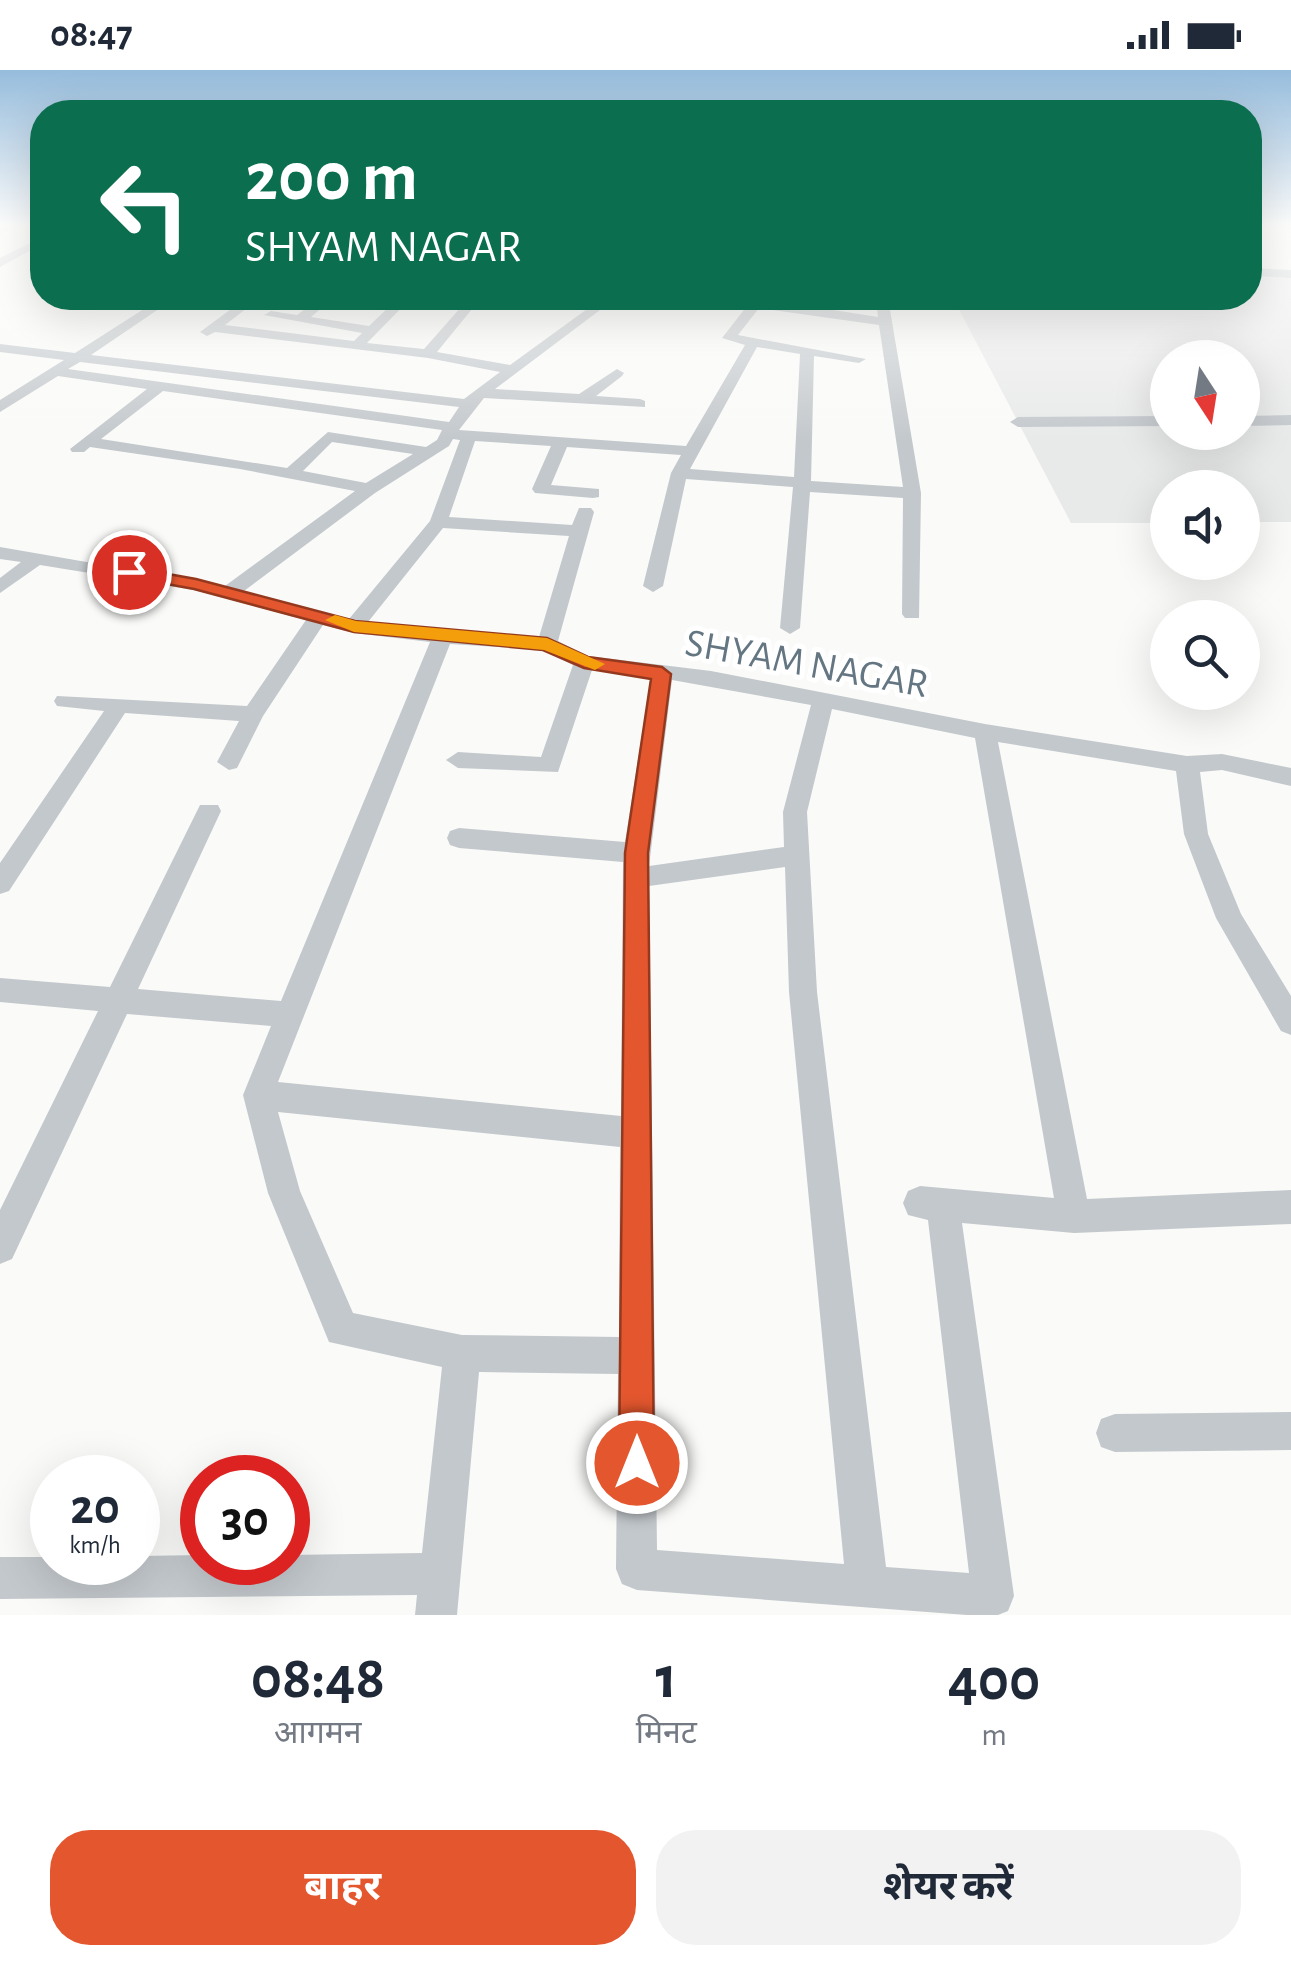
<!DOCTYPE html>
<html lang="hi">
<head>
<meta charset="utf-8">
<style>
	:root { --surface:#fff; --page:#f2f2f3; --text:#1f2937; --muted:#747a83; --accent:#e4572e }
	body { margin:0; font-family:"Alegreya Sans","Noto Sans Devanagari",sans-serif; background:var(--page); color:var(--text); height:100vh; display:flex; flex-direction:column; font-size:38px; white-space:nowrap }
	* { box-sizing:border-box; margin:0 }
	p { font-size:32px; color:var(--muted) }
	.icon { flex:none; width:55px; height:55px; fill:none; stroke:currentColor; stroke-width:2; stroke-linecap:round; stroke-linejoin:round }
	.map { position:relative; height:1545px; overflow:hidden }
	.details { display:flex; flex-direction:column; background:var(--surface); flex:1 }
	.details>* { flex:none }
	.hud { position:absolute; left:30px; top:30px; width:1232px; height:210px; border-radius:40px; box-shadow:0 10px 40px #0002; background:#0b6e4f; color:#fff; overflow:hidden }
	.needle { width:65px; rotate:168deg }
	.buttons { position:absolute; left:1150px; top:270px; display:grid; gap:20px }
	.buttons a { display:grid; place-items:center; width:110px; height:110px; border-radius:50%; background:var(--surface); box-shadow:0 10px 40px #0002; font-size:50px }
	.speed { position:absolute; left:30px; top:1385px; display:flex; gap:20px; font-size:50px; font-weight:700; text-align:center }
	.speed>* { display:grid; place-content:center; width:130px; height:130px; border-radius:50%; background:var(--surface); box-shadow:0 10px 40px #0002; line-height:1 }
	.speed small { font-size:25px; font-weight:400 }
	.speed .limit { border:15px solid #d22; background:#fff; color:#111 }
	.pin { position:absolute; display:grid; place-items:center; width:85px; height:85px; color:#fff; margin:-42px; border:5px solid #fff; border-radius:50%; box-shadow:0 2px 10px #0007 }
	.me { position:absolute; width:110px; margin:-55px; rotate:0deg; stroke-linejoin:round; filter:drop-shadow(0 0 8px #0008) }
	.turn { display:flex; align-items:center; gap:35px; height:210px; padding:0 50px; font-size:45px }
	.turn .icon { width:130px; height:130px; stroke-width:2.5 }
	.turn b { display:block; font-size:70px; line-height:85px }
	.eta { display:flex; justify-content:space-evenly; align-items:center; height:170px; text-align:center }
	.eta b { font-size:60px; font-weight:700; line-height:70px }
	.button { display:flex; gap:20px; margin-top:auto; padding:20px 50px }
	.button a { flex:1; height:115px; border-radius:40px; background:var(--accent); color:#fff; font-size:40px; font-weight:700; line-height:115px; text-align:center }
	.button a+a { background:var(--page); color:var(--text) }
	.status { display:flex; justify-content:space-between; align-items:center; height:70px; padding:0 50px; background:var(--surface); direction:ltr }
	.status svg { height:28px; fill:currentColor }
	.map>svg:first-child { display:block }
</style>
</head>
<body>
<div class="status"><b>08:47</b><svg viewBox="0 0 49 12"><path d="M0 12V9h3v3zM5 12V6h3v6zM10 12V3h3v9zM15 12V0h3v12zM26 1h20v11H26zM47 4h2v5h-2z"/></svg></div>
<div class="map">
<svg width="1291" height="1545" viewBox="0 0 1291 1545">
	<rect width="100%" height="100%" fill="#fafaf8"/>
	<path fill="#e8e9e9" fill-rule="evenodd" d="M1250,207L1291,208V452H1243L1242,418H1168L1167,453H1071L953,228H1250ZM1168,288H1242V362H1168Z"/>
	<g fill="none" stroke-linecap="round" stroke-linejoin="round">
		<path fill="#c3c8cc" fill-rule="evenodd" d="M0,156H15L0,164Z
			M42,167V174L0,197V188Z
			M1250,198L1291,200V208L1250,206Z
			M161,228H175L91,285L464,329L500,302L428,288L215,262L207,266L200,262L246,228H260L225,255L354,271L362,263L264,245L271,241L297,245L320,228H333L311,247L369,256L398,228H411L367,273L424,279L469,228H481L437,282L510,295L594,234L565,232L559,228H616L495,319L579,324L617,299L624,303L622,306L596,326L640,329L645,331V337L484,328L459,360L686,376L745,275L722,268L747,236L713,228H757L878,247L876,228H888L921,423L919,548H905L902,544L903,428L810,422L800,558L790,564L780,558L793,417L686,409L663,516L653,522L643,516L671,403L681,385L567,377L551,415L599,419V427L593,428L535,423L532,419L551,376L475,371L449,447L572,455L579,438H591L594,442L558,571L588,586L711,601L985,654L1187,686L1222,684L1291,698V716L1222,700L1200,702L1208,764L1241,844L1291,926V965L1281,961L1216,848L1184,764L1176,701L998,672L1087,1129L1291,1120V1154L1074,1163L962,1153L1014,1526L1008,1541L998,1545H967L637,1520L622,1514L616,1499L618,1304L479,1302L457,1545H415L417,1525L0,1529V1487H52V1492H138V1486L202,1485V1492H288V1485L422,1483L442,1297L329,1272L268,1123L243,1025L271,956L127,944L12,1189L0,1194V1140L98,941L0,932V908L110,917L197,741L200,735H218L221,741L138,919L281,931L430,572L354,563L323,555L263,646L237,698L229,700L217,692L239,651L125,643L9,821L0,824V793L104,641L57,636L54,631L57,626L247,636L306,550L194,520L40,495L0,523V508L21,492L0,489V477L225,516L355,421L240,399L90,377L84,382H72L70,379L147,319L58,306L0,342V330L64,290L0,282V274L75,283ZM759,238L879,255L903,417L811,411L814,286L859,293L866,289L738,265ZM757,277L800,284L794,407L690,399ZM80,292L459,337L449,352L68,299ZM163,321L442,360L437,370L426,377L328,362L287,398L101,369ZM453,369L460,370L430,451L349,549L244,521L375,423L449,376ZM332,372L413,384L366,413L303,401ZM443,458L569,466L539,567L368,552ZM450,574L543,580L573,595L541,687L458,682L446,690L458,698L558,702L592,600L651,607L625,772L459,758L450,761L447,768L450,775L459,778L623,792L621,1046L278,1012ZM672,610L811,635L783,742L784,777L649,796ZM832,639L975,668L1054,1128L920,1116L908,1121L903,1133L908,1145L928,1150L969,1503L886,1497L817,922L807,742ZM785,797L789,922L844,1494L657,1480L649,816ZM278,1042L620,1077L619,1267L462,1265L353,1243L300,1121Z
			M1291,345V355L1242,356V346Z
			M1168,346V356L1018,357L1010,352L1018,347Z
			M1291,1342V1380L1115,1382L1101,1377L1096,1363L1101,1349L1115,1344Z"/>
	</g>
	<linearGradient id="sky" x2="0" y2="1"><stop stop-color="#96bcdc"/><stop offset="0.42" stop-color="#fdfdfc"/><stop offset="1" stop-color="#fdfdfc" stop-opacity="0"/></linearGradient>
	<rect width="1291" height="372" fill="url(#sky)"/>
	<path fill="#e4572e" stroke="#94391e" stroke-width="2.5" d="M129,497L196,509L355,551L547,568L588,587L662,597L671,604L648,783L654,1393L649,1406L637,1411L624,1406L619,1393L625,783L651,609L584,598L543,580L354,562L194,519L123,506V498Z"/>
	<path fill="#f59e0b" d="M335,545L356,551L547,568L605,594L595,600L544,580L354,562L325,550Z"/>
	<g text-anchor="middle" stroke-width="10" stroke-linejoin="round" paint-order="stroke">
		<g font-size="40" fill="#657683" stroke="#fff">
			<text transform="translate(807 592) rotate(10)" y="14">SHYAM NAGAR</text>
		</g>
	</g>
</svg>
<div class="buttons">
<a><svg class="needle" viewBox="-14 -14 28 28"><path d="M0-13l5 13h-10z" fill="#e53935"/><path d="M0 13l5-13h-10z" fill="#747a83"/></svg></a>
<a><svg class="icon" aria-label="sound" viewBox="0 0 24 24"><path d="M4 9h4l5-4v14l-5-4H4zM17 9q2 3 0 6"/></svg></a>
<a><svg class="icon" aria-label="search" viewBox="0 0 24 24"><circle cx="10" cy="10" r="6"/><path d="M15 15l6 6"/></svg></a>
</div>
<div class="speed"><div>20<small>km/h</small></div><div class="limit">30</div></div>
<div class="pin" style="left:129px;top:502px;background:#d93025"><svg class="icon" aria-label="arrive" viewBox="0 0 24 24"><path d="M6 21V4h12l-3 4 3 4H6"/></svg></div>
<svg class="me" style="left:637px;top:1393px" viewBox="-20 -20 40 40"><circle r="17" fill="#e4572e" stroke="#fff" stroke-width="3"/><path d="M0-11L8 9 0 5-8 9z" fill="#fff"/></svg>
<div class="hud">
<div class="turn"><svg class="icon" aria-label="left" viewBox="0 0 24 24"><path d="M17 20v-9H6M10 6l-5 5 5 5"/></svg><div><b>200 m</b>SHYAM NAGAR</div></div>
</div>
</div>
<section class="details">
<div class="eta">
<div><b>08:48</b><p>आगमन</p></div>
<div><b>1</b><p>मिनट</p></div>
<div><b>400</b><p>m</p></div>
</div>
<div class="button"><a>बाहर</a><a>शेयर करें</a></div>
</section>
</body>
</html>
